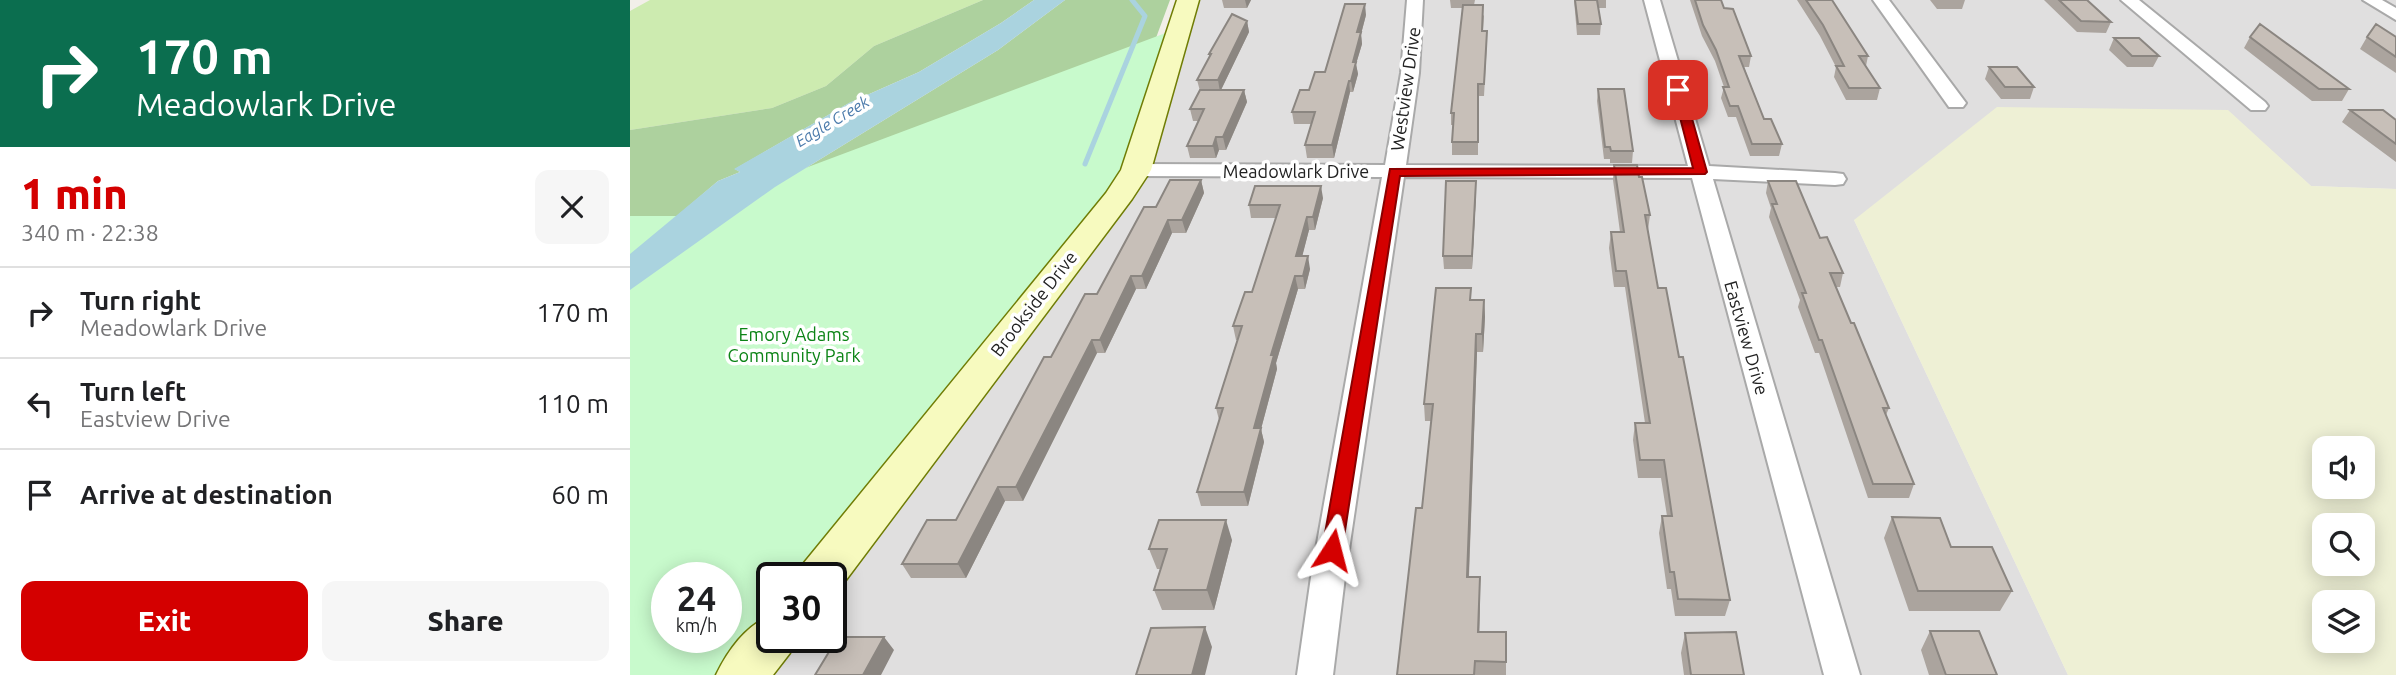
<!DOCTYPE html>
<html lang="en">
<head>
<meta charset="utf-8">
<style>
	:root { --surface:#fff; --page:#f6f6f6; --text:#202124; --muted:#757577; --line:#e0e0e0; --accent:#d40000 }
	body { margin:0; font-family:Ubuntu,sans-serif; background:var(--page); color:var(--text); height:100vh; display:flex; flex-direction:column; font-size:26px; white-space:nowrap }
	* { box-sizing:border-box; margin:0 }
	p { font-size:23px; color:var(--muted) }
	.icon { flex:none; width:38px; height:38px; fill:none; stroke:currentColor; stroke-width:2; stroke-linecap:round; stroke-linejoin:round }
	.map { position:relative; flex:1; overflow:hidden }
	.panel { display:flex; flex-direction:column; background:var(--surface); width:630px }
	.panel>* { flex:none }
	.banner { background:#0b6e4f; color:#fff; overflow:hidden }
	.controls { position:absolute; left:1682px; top:436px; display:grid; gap:14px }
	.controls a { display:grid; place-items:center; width:63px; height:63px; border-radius:14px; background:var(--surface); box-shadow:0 4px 18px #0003; font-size:35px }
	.speed { position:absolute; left:21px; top:562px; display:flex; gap:14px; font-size:35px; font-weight:700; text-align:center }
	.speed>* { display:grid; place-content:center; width:91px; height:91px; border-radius:50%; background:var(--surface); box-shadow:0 4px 18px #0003; line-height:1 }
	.speed small { font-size:18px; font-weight:400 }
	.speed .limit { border:4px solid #111; border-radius:10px; background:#fff; color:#111 }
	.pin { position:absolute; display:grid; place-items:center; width:60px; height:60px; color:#fff; margin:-30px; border-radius:14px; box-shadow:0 4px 10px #0006 }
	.me { position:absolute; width:77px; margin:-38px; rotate:9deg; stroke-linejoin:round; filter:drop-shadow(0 0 5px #0008) }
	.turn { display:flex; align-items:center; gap:24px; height:147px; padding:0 21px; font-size:32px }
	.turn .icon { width:91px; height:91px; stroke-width:2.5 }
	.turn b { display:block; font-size:49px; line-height:60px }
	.round { display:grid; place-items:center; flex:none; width:74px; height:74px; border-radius:14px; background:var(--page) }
	.head { display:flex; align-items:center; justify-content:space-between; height:119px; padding:0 21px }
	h1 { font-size:42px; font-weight:800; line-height:52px; color:var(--accent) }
	.action { display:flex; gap:14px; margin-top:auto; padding:14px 21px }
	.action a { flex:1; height:80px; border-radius:14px; background:var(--accent); color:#fff; font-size:28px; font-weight:800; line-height:80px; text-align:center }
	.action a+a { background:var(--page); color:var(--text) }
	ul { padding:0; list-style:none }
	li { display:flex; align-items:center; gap:21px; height:91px; padding:0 21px; border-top:2px solid var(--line) }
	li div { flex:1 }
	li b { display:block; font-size:26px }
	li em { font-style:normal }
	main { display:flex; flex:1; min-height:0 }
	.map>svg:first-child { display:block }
</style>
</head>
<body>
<main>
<section class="panel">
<div class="banner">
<div class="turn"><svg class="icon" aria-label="right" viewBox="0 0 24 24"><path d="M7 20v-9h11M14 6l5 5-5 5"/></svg><div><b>170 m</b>Meadowlark Drive</div></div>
</div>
<div class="head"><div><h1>1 min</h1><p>340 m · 22:38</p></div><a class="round"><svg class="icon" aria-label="close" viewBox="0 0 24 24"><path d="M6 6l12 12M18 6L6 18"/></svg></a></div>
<ul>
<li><svg class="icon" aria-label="right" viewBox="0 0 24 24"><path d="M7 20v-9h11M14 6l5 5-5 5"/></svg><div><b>Turn right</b><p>Meadowlark Drive</p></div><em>170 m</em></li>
<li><svg class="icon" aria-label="left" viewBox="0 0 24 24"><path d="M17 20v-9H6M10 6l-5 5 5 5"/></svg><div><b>Turn left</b><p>Eastview Drive</p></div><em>110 m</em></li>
<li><svg class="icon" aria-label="arrive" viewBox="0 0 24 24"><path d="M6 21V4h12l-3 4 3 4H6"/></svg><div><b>Arrive at destination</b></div><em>60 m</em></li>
</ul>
<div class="action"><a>Exit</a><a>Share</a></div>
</section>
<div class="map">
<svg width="1766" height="675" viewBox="0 0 1766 675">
	<rect width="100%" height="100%" fill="#f2efe9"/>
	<path fill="#e0dfdf" d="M559,0H1766V189L1681,186L1597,110L1224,220L1438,675H114L144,637H201V578Z"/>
	<path fill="#eef0d5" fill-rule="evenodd" d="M1367,107L1598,110L1681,186L1766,189V675H1438L1224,220ZM1694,448H1732V486H1694ZM1694,525H1732V564H1694ZM1694,602H1732V640H1694Z"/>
	<path fill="#cdebb0" d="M20,0H353L244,46L196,86L142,108L0,130V11Z"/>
	<path fill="#add19e" d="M353,0H404L371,23L289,72L219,103L105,169L110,172L88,181L47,216H0V130L142,108L196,86L244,46Z
		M435,0H540L523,46L145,187L368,50Z"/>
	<path fill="#c8facc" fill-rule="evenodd" d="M549,28L506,170L188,577L142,578V637L112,675H0V216H47ZM37,578H96V637H37Z"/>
	<path fill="#aad3df" d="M404,0H435L368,50L145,187L0,290V254L88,181L110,172L104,169L219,103L289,72L371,23Z"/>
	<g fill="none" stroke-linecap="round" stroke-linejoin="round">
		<path stroke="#aad3df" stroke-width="5" d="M455,164L515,16L502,0"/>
		<g stroke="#a9a9a9" stroke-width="4">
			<path id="street" d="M777,0H793L789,73L776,165L1058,166L1014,0H1030L1079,166L1205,173L1213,174L1216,179L1213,184L1205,185L1083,179L1230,675H1194L1062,178L774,177L715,577L703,675H667L681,577L752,177L506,176L499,174L495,170L499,166L506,164L755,165L771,73Z
				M1243,0H1259L1336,103L1333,107H1319Z
				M1491,0H1509L1635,102L1638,106L1635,110H1621Z
				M1733,0H1752L1766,8V20Z"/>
		</g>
		<g stroke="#707d05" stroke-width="3">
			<path id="secondary" d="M547,0H569L521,170L502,199L207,592L201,594V578H167L173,564L476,193L491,170Z
				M142,615V637H167L160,653L143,675H86C98,650 116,625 142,615Z"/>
		</g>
		<use href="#street" fill="#fff" fill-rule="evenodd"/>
		<use href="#secondary" fill="#f7fabf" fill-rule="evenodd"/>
	</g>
	<path fill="#aba49e" d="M592,0H621L617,8H594Z
		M820,0H845L844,5L854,16L853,31L857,42L854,96H848V155H822V142L823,125H821V113L833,8H821Z
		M944,0H976V8H968L971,24L970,35H947Z
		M1060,0H1091L1094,8L1121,56L1119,67H1114L1134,119L1152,144L1149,156H1120L1106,117H1098L1091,98L1094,87L1085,61L1072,36Z
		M1167,0H1202L1238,56L1236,66L1250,88L1247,100H1216L1204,77L1206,67L1190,36Z
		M1300,0H1335L1332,9H1307Z
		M1414,0H1457L1481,22L1476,33L1447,32Z
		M736,15L731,34L732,44L726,64L728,74L723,92H720L704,158H677L675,145L681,124H664L662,112L679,90L695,72Z
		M617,21L619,32L591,90H614L617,102L596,150H589L586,158H560L557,146L569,121H563L560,109L570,91L567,80L579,58V54Z
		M1620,37L1719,89L1712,101H1682L1614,48Z
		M1737,37H1766V73L1730,49Z
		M1484,38L1529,56L1523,67H1497L1479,50Z
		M1359,67L1404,87L1400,99H1371L1355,79Z
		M968,89L1003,151L1002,163H980V159H974L967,101Z
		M1720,110L1766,120V162L1712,122Z
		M984,165L1009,177L1020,215L1018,230L1028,288L1049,357L1100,600L1095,616H1045L1041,589H1037L1029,533L1032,516H1037L1031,478H1008L1003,440L1005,423H1015L995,287H984L979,248L981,232H990L983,180Z
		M571,180L574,193L556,233H542L516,289H506L475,353H467L393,501H375L336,578H281L272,564L326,520L421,357L467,294L526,207Z
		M1138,181L1190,238L1213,273L1210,287H1205L1259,408L1256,415L1284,484L1279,498H1238L1189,353H1185L1168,307L1170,300L1139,217L1141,208L1136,193Z
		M846,194L842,269H814L813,256Z
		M693,198L685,230H679L672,256L680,269L675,289H668L646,363L647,369L631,429L634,442L618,506H571L567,492L589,420L586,408L607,340H606L603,326L622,292L646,218H621L619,205Z
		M841,300H854L855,317L853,352H847L839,577H850L849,632H876V675H767L792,508L801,421H795L794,404Z
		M1262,517L1321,547L1382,591L1370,611H1279L1254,538Z
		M602,540L584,610H532L524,590L530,569H527L519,549Z
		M1300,631L1367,675H1299L1291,650Z
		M1055,633L1114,675H1054L1051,653Z"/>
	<path fill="#8b8681" d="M615,0H621L617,8Z
		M735,4L736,15L731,34L732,44L726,64L728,74L723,92L721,81L723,62L727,32Z
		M617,21L619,32L590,92L588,80Z
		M719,81L720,92L704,158L702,145Z
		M614,90L617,102L596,150L593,137Z
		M586,137L589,150L586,158L583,146Z
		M571,180L574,193L556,233L552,220Z
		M846,181V194L842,269V256Z
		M691,186L693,198L685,230L683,217Z
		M677,217L679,230L669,269L666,256Z
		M538,220L542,233L516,289L512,276Z
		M678,256L680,269L675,289L673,276Z
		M501,276L506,289L475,353L470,340Z
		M665,276L668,289L646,363L647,369L631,429L634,442L618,506L614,492L624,428L641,355Z
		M854,300L855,317L853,352L852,334Z
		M846,334L847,352L838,595L837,577Z
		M462,340L467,353L393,501L386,487Z
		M368,487L375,501L336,578L328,564Z
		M596,520L602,540L584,610L577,590Z
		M850,577V595L849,649L848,632Z
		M575,627L582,647L575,675H562Z
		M254,637L264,650L251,675H233Z"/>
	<path fill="#c7bfb8" stroke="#8b8681" stroke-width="2" d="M945,0H967L971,24H948Z
		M1065,0H1091L1094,8L1103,9L1121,56H1109L1134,119H1141L1152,144H1122L1108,106H1100L1093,87H1099L1086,50L1073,25Z
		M1176,0H1202L1238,56H1229L1250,88H1219L1206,66H1214L1193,25Z
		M1429,0H1457L1481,22L1451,21Z
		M715,4H735L727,32H731L723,62H726L721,81H719L702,145H675L685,112H662L670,90H679L685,72H695Z
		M833,5H853L852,31H857L854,84H848V142H822L824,113H821Z
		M602,14L617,21L588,80H567L581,54H579Z
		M1630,24L1719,89H1689L1620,37Z
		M1746,24L1766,37V57L1737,37Z
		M1484,38H1509L1529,56H1502Z
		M1359,67H1387L1404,87H1375Z
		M968,89H994L1003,151H981L980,147H975Z
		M570,90H614L593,137H586L583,146H557L574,109H560Z
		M1720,110H1753L1766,120V144Z
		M984,165H1007L1009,177H1012L1020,215H1015L1028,288H1036L1049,357H1053L1100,600L1048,599L1044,572H1040L1032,516H1042L1034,460H1010L1005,423H1020L996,271H986L981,232H994Z
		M540,180H571L552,220H538L512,276H501L470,340H462L386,487H368L328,564H272L297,520H326L414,357H421L455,294H467L514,207H526Z
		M816,181H846L842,256H813Z
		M1138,181H1166L1190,238L1197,237L1213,273H1200L1221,323H1224L1259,408H1253L1284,484H1243L1192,340H1189L1172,293H1176L1142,204H1147Z
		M625,186H691L683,217H677L666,256H678L673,276H665L641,355H644L624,428H631L614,492H567L593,408H586L612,326H603L615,292H622L650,205H619Z
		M806,288H841L840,300H854L852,334H846L837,577H850L848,632H876V662L845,661L844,675H767L786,508H792L803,404H794Z
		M1262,517L1310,518L1321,547H1362L1382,591H1288Z
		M529,520H596L577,590H524L537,549H519Z
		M575,627L562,675H506L521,628Z
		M1300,631H1349L1367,675H1316Z
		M1106,632L1114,675H1061L1055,633Z
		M208,637H254L233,675H185Z"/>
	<path fill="#d40000" stroke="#8a0000" stroke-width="2" d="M1044,88L1054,90L1077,172L1075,174L770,176L712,550L709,556L702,558L695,556L692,550L760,169L1063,168L1043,90Z"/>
	<g text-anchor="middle" stroke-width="7" stroke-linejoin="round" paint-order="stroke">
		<g font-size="16" font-style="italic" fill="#4a7aab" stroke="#fff">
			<text transform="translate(202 121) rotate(-31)" y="6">Eagle Creek</text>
		</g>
		<g font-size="18" fill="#222" stroke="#fff">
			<text transform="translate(776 89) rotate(-82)" y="6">Westview Drive</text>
			<text x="666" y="178">Meadowlark Drive</text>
			<text transform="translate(404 304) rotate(-52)" y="6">Brookside Drive</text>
			<text transform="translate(1116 338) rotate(74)" y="6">Eastview Drive</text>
		</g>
		<g font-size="18" fill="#0c8416" stroke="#fff">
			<text x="164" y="341">Emory Adams<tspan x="164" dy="21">Community Park</tspan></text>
		</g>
	</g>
</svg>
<div class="controls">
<a><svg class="icon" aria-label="sound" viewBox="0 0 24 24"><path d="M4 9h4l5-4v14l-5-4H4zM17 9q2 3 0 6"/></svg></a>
<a><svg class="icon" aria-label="search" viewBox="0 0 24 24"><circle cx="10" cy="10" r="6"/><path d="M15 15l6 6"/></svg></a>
<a><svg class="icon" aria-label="layers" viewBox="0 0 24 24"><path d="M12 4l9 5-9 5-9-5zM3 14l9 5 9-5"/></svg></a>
</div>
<div class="speed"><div>24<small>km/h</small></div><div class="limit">30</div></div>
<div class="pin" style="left:1048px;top:90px;background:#d93025"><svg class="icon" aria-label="arrive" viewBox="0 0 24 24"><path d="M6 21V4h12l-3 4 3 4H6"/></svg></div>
<svg class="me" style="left:702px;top:550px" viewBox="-20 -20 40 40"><path d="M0-17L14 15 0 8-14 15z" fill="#d40000" stroke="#fff" stroke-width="4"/></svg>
</div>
</main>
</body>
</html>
